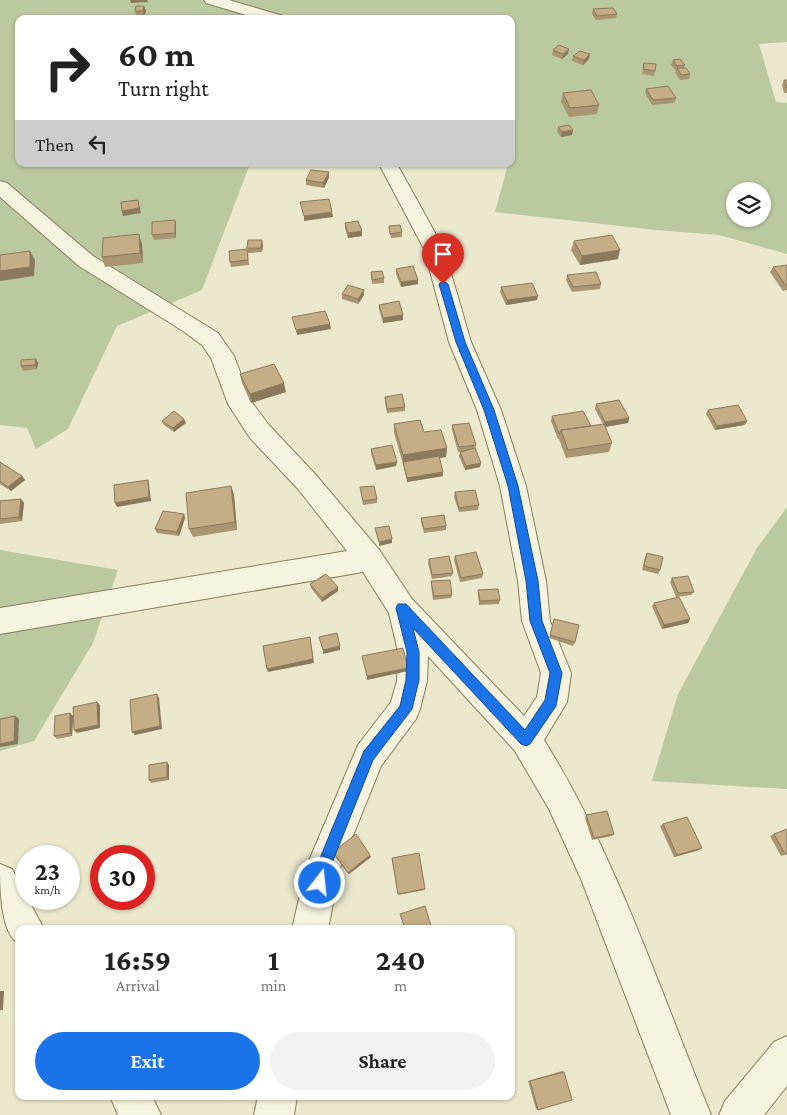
<!DOCTYPE html>
<html lang="en">
<head>
<meta charset="utf-8">
<style>
	:root { --surface:#fff; --page:#f2f2f2; --text:#222; --muted:#767676; --accent:#1a73e8 }
	body { margin:0; font-family:"Crimson Pro",serif; background:var(--page); color:var(--text); height:100vh; display:flex; flex-direction:column; font-size:19px; white-space:nowrap }
	* { box-sizing:border-box; margin:0 }
	p { font-size:16px; color:var(--muted) }
	.icon { flex:none; width:28px; height:28px; fill:none; stroke:currentColor; stroke-width:2; stroke-linecap:round; stroke-linejoin:round }
	.map { position:relative; flex:1; overflow:hidden }
	.sheet { position:absolute; left:15px; top:925px; width:500px; height:175px; display:flex; flex-direction:column; background:var(--surface); border-radius:10px; box-shadow:0 1px 4px #0004 }
	.sheet>* { flex:none }
	.hud { position:absolute; left:15px; top:15px; width:500px; height:152px; border-radius:10px; box-shadow:0 1px 4px #0004; background:#fff; color:var(--text); overflow:hidden }
	.fabs { position:absolute; left:726px; top:182px; display:grid; gap:10px }
	.fabs a { display:grid; place-items:center; width:45px; height:45px; border-radius:50%; background:var(--surface); box-shadow:0 1px 4px #0004; font-size:25px }
	.speed { position:absolute; left:15px; top:845px; display:flex; gap:10px; font-size:25px; font-weight:700; text-align:center }
	.speed>* { display:grid; place-content:center; width:65px; height:65px; border-radius:50%; background:var(--surface); box-shadow:0 1px 4px #0004; line-height:1 }
	.speed small { font-size:12px; font-weight:400 }
	.speed .limit { border:8px solid #d22; background:#fff; color:#111 }
	.pin { position:absolute; display:grid; place-items:center; width:42px; height:42px; color:#fff; margin:-51px -21px; border-radius:50% 50% 50% 0; rotate:-45deg; box-shadow:0 0 5px #0007 }
	.pin .icon { rotate:45deg }
	.me { position:absolute; width:55px; margin:-28px; rotate:16deg; stroke-linejoin:round; filter:drop-shadow(0 0 4px #0008) }
	.turn { display:flex; align-items:center; gap:18px; height:105px; padding:0 20px; font-size:22px }
	.turn .icon { width:65px; height:65px; stroke-width:2.5 }
	.turn b { display:block; font-size:35px; line-height:42px }
	.then { display:flex; align-items:center; height:48px; padding:0 20px; background:#0003; gap:10px; font-size:19px }
	.eta { display:flex; justify-content:space-evenly; align-items:center; height:85px; text-align:center }
	.eta b { font-size:30px; font-weight:700; line-height:35px }
	.action { display:flex; gap:10px; margin-top:auto; padding:10px 20px }
	.action a { flex:1; height:58px; border-radius:30px; background:var(--accent); color:#fff; font-size:20px; font-weight:700; line-height:58px; text-align:center }
	.action a+a { background:var(--page); color:var(--text) }
	.map>svg:first-child { display:block }
</style>
</head>
<body>
<div class="map">
<svg width="787" height="1115" viewBox="0 0 787 1115">
	<rect width="100%" height="100%" fill="#ebe8cc"/>
	<path fill="#bbc9a0" fill-rule="evenodd" d="M0,0H787V42L759,44L776,102L787,103V254L719,235L656,230L495,212L508,164H511V19H19V164H250L202,290L117,326L68,429L36,449L27,428L0,425ZM735,191H762V219H735Z
		M787,507V789L652,781L678,694L757,548Z
		M0,550L118,570L93,643L34,741L0,751Z"/>
	<g fill="none" stroke-linecap="round" stroke-linejoin="round">
		<g stroke="#877d61" stroke-width="2">
			<path id="minor" d="M204,0H229L283,16L285,19H259L206,3Z
				M379,164H397L444,249L471,342L501,410L526,486L546,581L550,621L571,673L567,702L544,740C616,855 660,990 711,1115H671L581,879L549,809L515,751L428,656L427,681L420,709L416,719L381,766L340,868L328,929H292L306,868L311,856L358,745L391,702L397,681L398,652L389,613L363,572L0,634V608L347,551L298,489L250,438L228,404L211,358L202,345L183,331L79,266L0,197V181L7,183L93,256L218,333L234,356L251,401L268,424L316,475L380,551L412,599L524,716L537,697L541,673L522,621L518,581L500,486L477,410L449,342L424,249Z
				M0,864L12,869L44,929H19V944C0,934 0,885 0,864Z
				M787,1036V1086L764,1115H719L725,1101L774,1042Z
				M110,1096H152L161,1115H118Z
				M258,1096H297L294,1115H254Z"/>
		</g>
		<use href="#minor" fill="#f6f4de" fill-rule="evenodd"/>
	</g>
	<path fill="#a99572" d="M144,6L146,11L144,16H136L135,11Z
		M593,9L617,14L616,18L596,20L592,14Z
		M553,50L568,54L562,59L552,55Z
		M573,56L589,59L583,65L572,61Z
		M673,60L685,65L684,68L690,74L689,79L680,80L675,73L676,71L671,65Z
		M644,63L655,71L654,76L642,74Z
		M784,80H787V93H784L782,85Z
		M646,89L676,98L674,103L652,105L645,93Z
		M563,93L599,105L597,114L569,117L561,102Z
		M558,127L573,130L572,135L561,137L557,132Z
		M329,172V177L324,188L306,185V180Z
		M175,220L176,225V238L154,240L152,235Z
		M345,223L362,236L348,238L345,228Z
		M389,226L402,232V237L391,238Z
		M262,240L263,245L262,252L248,253L247,248Z
		M574,241L618,259L580,265L571,250Z
		M142,244L143,263L105,267L102,257Z
		M248,254L249,265L231,267L230,262Z
		M787,265V290L783,291L770,272L773,267Z
		M396,269L418,284L401,287L396,274Z
		M371,272L384,278V283L372,284Z
		M567,275L601,284L600,289L572,292L566,280Z
		M501,287L537,300L506,305L500,292Z
		M342,294L364,295L358,304L342,299Z
		M379,305L403,320L383,323L379,309Z
		M36,359L38,363L37,369L23,371L21,366Z
		M240,374L286,392L251,403L242,383Z
		M385,397L405,407V411L387,413L385,401Z
		M596,404L629,418L628,423L605,427L612,443L609,452L566,458L559,439H558L551,421L552,416L590,426L603,424L595,409Z
		M708,410L747,421L744,425L715,430L706,414Z
		M162,421L186,423L174,432L164,425Z
		M394,424L424,432L447,448L446,457L439,458L443,476L407,482L403,463V464L394,433Z
		M452,425L476,445L475,449L480,467L465,470L459,456L460,452L464,451L458,452L452,430Z
		M371,449L396,466L376,470L371,453Z
		M0,462L22,476L25,480L11,491L0,484Z
		M231,486L234,495L237,530L193,537L189,529Z
		M360,487L377,499V503L363,505Z
		M455,492L479,505L478,510L459,512L454,497Z
		M21,499L24,503L22,521L0,524V501Z
		M184,514L185,518L179,536L157,533L155,529Z
		M421,518L446,526V530L424,533L421,522Z
		M647,553L660,570L658,574L642,570L645,557Z
		M455,556L483,574L482,578L460,582L454,560Z
		M429,559L453,573L452,576L432,579L428,563Z
		M672,578L694,592L691,595L676,597L670,582Z
		M431,581L452,595L451,598L433,600L431,585Z
		M310,584L338,591L322,602L311,588Z
		M478,590L500,600L499,604L479,605L478,594Z
		M654,603L690,619L688,623L662,629L652,606Z
		M554,619L575,642L573,646L549,638Z
		M70,713L73,716L72,736L57,739L54,736Z
		M169,765V780L151,783L149,780Z
		M586,815L614,834L612,836L592,840L585,818Z
		M663,824L702,848L699,850L674,857L660,826Z
		M774,834L787,854L781,856L770,836Z
		M333,852L371,857L349,874L333,854Z
		M392,860L425,889V890L398,895Z
		M562,1071L564,1072L538,1110L536,1109L528,1081Z"/>
	<path fill="#8a795d" d="M130,0H147L148,2L131,3Z
		M144,6L146,11L144,16L143,11Z
		M569,49L568,54L562,59L563,54Z
		M590,54L589,59L583,65L584,60Z
		M573,130L572,135L561,137L562,132Z
		M329,172V177L324,188L323,183Z
		M138,200L141,213L123,216L122,211Z
		M332,212L333,217L304,221V216Z
		M175,220L176,225V238L175,233Z
		M362,231V236L348,238V233Z
		M139,234L142,244L143,263L140,253Z
		M262,240L263,245L262,252L261,248Z
		M620,250L618,259L580,265L582,256Z
		M30,251L35,260L34,276L0,281V271Z
		M418,280V284L401,287V282Z
		M364,290V295L358,304V299Z
		M538,296L537,300L506,305L507,300Z
		M403,315V320L383,323V318Z
		M330,324L331,329L297,335L296,330Z
		M36,359L38,363L37,369L35,365Z
		M284,383L286,392L251,403L250,394Z
		M629,418L628,423L604,427L605,422Z
		M184,419L186,423L174,432L173,428Z
		M747,421L744,425L715,430L717,426Z
		M447,448L446,457L403,464V455Z
		M397,462L396,466L376,470V465Z
		M481,463L480,467L465,470L466,466Z
		M443,472V476L407,482V478Z
		M22,476L25,480L11,491L8,487Z
		M148,480L149,484L151,501L117,507L115,503Z
		M231,486L234,495L237,530L235,522Z
		M21,499L24,503L22,521L19,517Z
		M184,514L185,518L179,536L177,532Z
		M392,539V543L379,546V542Z
		M338,587V591L322,602V598Z
		M690,619L688,623L662,629L664,625Z
		M310,637L314,663L268,672L267,669Z
		M340,646V650L323,654V650Z
		M408,668V671L367,680V676Z
		M157,694L159,698L162,729L135,735L132,732Z
		M97,702L100,705V728L77,733L74,730Z
		M70,713L73,716L72,736L70,733Z
		M15,716L19,719L18,744L0,747V744Z
		M167,762L169,765V780L167,777Z
		M702,848L699,850L674,857L677,855Z
		M370,855L371,857L349,874L348,873Z
		M0,991H4L3,1010H0Z"/>
	<path fill="#c5ad85" stroke="#8a795d" d="M136,6H144L143,11H135Z
		M613,8L617,14L597,16L593,9Z
		M559,45L569,49L563,54L553,50Z
		M580,51L590,54L584,60L573,56Z
		M680,59L685,65L677,66L673,60Z
		M644,63L656,64L655,71L643,69Z
		M677,68H686L690,74L681,75Z
		M784,80H787V88H786Z
		M668,86L676,98L653,100L646,89Z
		M591,90L599,105L570,108L563,93Z
		M569,125L573,130L562,132L558,127Z
		M311,170L329,172L323,183L306,180Z
		M329,199L332,212L304,216L300,202Z
		M138,200L139,208L122,211L121,202Z
		M175,220V233L152,235V222Z
		M358,221L362,231L348,233L345,223Z
		M400,225L402,232L390,234L389,226Z
		M139,234L140,253L102,257L103,238Z
		M612,235L620,250L582,256L574,241Z
		M248,240H262L261,248H247Z
		M247,249L248,260L230,262L229,251Z
		M30,251V267L0,271V255Z
		M787,265V286H786L773,267Z
		M413,266L418,280L401,282L396,269Z
		M382,271L384,278L372,280L371,272Z
		M596,272L601,284L573,287L567,275Z
		M532,283L538,296L507,300L501,287Z
		M348,285L364,290L358,299L342,294Z
		M399,301L403,315L383,318L379,305Z
		M325,311L330,324L296,330L292,317Z
		M36,359L35,365L21,366V360Z
		M274,364L284,383L250,394L240,374Z
		M402,394L405,407L387,409L385,397Z
		M619,400L629,418L605,422L596,404Z
		M738,405L747,421L717,426L708,410Z
		M174,411L184,419L173,428L162,421Z
		M583,411L591,426L561,430L559,434L552,416Z
		M420,420L424,432L441,430L447,448L403,455L394,424Z
		M469,423L476,445L459,447L452,425Z
		M604,424L612,443L568,450L561,430Z
		M392,445L397,462L376,465L371,449Z
		M475,448L481,463L466,466L460,452Z
		M439,456L443,472L407,478L403,462Z
		M0,462L22,476L8,487L0,481Z
		M148,480L149,497L115,503L114,485Z
		M231,486L235,522L189,529L186,493Z
		M374,486L377,499L363,501L360,487Z
		M475,490L479,505L459,508L455,492Z
		M21,499L19,517L0,519V501Z
		M163,511L184,514L177,532L155,529Z
		M444,515L446,526L424,529L421,518Z
		M389,526L392,539L379,542L375,528Z
		M476,552L483,574L461,578L455,556Z
		M647,553L663,557L660,570L644,566Z
		M449,556L453,573L432,575L429,559Z
		M326,574L338,587L322,598L310,584Z
		M688,576L694,592L678,593L672,578Z
		M450,580L452,595L434,596L431,581Z
		M498,589L500,600L480,601L478,590Z
		M679,597L690,619L664,625L654,603Z
		M554,619L579,625L575,642L550,635Z
		M337,633L340,646L323,650L319,637Z
		M310,637L313,659L267,669L263,646Z
		M403,648L408,668L367,676L362,656Z
		M157,694L160,726L132,732L130,700Z
		M97,702L98,725L74,730L73,707Z
		M70,713V733L54,736L55,716Z
		M15,716L14,741L0,744V719Z
		M167,762V777L149,780V765Z
		M607,811L614,834L594,838L586,815Z
		M687,817L702,848L677,855L663,824Z
		M787,829V854H785L774,834Z
		M356,834L370,855L348,873L333,852Z
		M419,853L425,889L398,894L392,858Z
		M425,906L432,929H405L400,914Z
		M564,1072L572,1100L538,1110L530,1081Z"/>
	<path fill="#1a73e8" stroke="#114b97" d="M443,281L448,284L465,342L494,410L518,486L538,581L542,621L562,673L556,706L530,744L526,746L521,744L413,628L419,652V680L412,709L373,760L330,868L325,888L320,890L315,888L313,883L316,868L364,751L400,706L406,680L407,652L396,608L398,604H406L525,730L545,700L550,673L530,621L526,581L508,486L484,410L456,342L439,284Z"/>
</svg>
<div class="fabs">
<a><svg class="icon" aria-label="layers" viewBox="0 0 24 24"><path d="M12 4l9 5-9 5-9-5zM3 14l9 5 9-5"/></svg></a>
</div>
<div class="speed"><div>23<small>km/h</small></div><div class="limit">30</div></div>
<div class="pin" style="left:443px;top:284px;background:#d93025"><svg class="icon" aria-label="arrive" viewBox="0 0 24 24"><path d="M6 21V4h12l-3 4 3 4H6"/></svg></div>
<svg class="me" style="left:320px;top:883px" viewBox="-20 -20 40 40"><circle r="17" fill="#1a73e8" stroke="#fff" stroke-width="3"/><path d="M0-11L8 9 0 5-8 9z" fill="#fff"/></svg>
<div class="hud">
<div class="turn"><svg class="icon" aria-label="right" viewBox="0 0 24 24"><path d="M7 20v-9h11M14 6l5 5-5 5"/></svg><div><b>60 m</b>Turn right</div></div>
<div class="then">Then<svg class="icon" aria-label="left" viewBox="0 0 24 24"><path d="M17 20v-9H6M10 6l-5 5 5 5"/></svg></div>
</div>
<section class="sheet">
<div class="eta">
<div><b>16:59</b><p>Arrival</p></div>
<div><b>1</b><p>min</p></div>
<div><b>240</b><p>m</p></div>
</div>
<div class="action"><a>Exit</a><a>Share</a></div>
</section>
</div>
</body>
</html>
